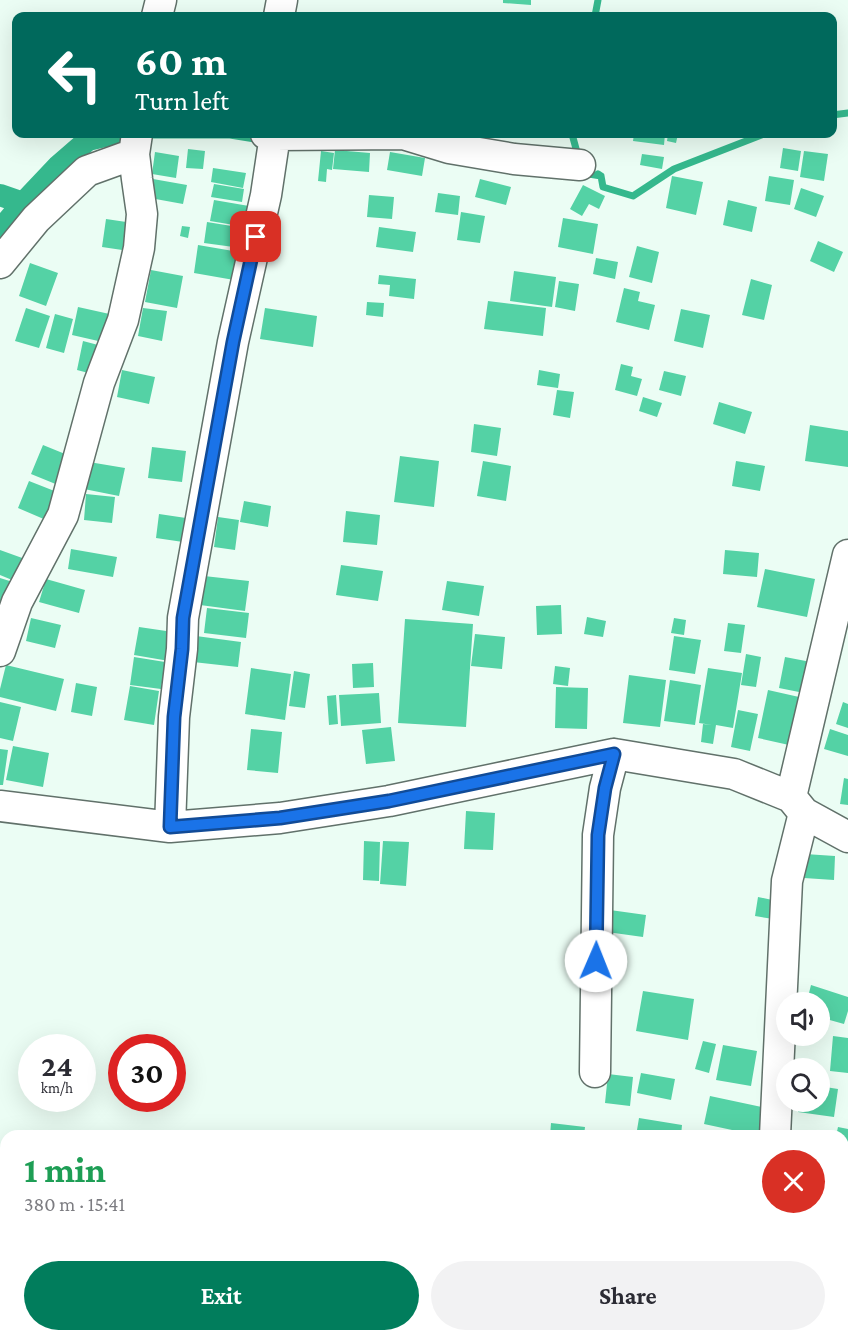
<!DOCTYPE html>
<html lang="en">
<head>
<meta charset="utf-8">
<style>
	:root { --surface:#fff; --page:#f2f2f3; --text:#2b2b33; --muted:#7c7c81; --accent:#017d5c }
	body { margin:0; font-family:"Crimson Pro",serif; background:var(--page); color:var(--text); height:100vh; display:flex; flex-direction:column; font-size:22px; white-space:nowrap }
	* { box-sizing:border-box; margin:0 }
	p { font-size:20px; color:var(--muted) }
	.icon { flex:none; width:33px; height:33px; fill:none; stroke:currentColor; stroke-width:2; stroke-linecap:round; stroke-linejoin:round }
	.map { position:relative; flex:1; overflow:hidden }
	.sheet { position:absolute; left:0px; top:1130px; width:849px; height:212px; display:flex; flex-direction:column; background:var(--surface); border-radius:18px 18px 0 0; box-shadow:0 6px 24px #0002 }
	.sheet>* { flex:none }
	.banner { position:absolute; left:12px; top:12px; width:825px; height:126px; border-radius:12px; box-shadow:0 6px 24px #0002; background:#00695c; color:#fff; overflow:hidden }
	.buttons { position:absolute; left:776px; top:992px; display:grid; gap:12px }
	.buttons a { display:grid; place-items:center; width:54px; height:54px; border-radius:50%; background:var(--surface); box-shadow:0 6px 24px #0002; font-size:30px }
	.speed { position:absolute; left:18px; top:1034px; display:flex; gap:12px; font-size:30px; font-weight:700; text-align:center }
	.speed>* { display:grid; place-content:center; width:78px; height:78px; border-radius:50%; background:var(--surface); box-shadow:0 6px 24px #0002; line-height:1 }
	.speed small { font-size:15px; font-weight:400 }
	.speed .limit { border:9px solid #d22; background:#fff; color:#111 }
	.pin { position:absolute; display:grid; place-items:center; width:51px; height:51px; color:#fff; margin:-26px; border-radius:12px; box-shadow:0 3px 9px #0006 }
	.me { position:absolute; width:66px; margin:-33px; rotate:1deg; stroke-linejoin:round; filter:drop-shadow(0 0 4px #0008) }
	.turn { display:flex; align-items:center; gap:21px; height:126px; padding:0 24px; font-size:27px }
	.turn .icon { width:78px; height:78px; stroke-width:2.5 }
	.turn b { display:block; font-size:42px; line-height:51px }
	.round { display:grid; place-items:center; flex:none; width:63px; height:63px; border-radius:32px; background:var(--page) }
	.headline { display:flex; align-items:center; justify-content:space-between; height:102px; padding:0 24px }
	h1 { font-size:36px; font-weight:700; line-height:45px; color:#1e9e55 }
	.button { display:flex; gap:12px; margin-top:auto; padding:12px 24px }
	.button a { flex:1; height:69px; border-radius:36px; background:var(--accent); color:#fff; font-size:24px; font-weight:700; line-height:69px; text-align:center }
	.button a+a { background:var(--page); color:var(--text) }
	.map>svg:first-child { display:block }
</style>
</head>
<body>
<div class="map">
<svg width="848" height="1340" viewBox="0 0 848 1340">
	<rect width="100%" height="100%" fill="#ebfdf4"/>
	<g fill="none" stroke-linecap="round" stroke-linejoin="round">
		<path stroke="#35b88d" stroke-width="7" d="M595,16L598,0
			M832,115L848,113
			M572,134L578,156
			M150,135H230L261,140
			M583,173L601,176
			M598,174L601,176L603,187L633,196L674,169L764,134
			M607,1335L613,1340
			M129,1340L144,1335"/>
		<path stroke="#35b88d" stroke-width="22" d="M0,195L23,203
			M0,230L23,203L58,166L88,140L113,134"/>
	</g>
	<path fill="#54d2a5" d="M503,0H531V5L503,3Z
		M634,134H665L664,145L633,141Z
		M668,134H678L676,143L667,141Z
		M783,148L801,151L798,171L780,168Z
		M188,149L205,151L203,169L186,168Z
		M335,150L370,153L369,172L333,169Z
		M321,151L334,153L332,170L327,169L326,182L318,181Z
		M804,151L828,154L824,181L800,177Z
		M155,152L179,156L176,178L152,174Z
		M390,152L425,158L422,176L387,170Z
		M642,154L664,157L662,169L640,165Z
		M213,168L246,173L243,188L211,182Z
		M672,176L703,182L696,215L666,208Z
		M769,176L794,180L790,205L765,201Z
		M153,179L187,185L183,204L150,198Z
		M480,179L511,187L506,205L475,197Z
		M214,184L244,189L242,202L211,197Z
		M583,185L605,196L599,209L589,204L582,216L570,209Z
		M801,188L824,196L816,217L794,209Z
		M438,193L460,196L458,215L435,212Z
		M369,195L394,197L392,219L367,217Z
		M214,200L249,206L246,227L210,221Z
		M728,200L757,207L752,232L723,225Z
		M461,212L485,216L480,243L457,240Z
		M563,218L598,224L593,254L558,247Z
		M106,219L133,223L129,251L102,247Z
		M207,222L244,228L241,248L204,243Z
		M182,226L190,227L188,238L180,236Z
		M379,227L416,232L413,252L376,247Z
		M818,241L843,252L834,272L810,261Z
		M198,245L239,252L234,280L194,273Z
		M637,246L659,252L652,283L629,277Z
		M596,258L618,262L615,279L593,274Z
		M30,263L58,273L46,306L19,296Z
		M151,270L183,276L177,308L145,302Z
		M514,271L556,277L552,307L510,301Z
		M379,275L416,279L414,299L389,296L390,285L378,284Z
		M751,279L772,285L764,320L742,315Z
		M559,281L579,284L575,311L555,307Z
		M624,288L640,292L638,301L655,305L649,330L616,322Z
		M488,301L546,308L543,336L484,329Z
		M367,302L384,303L383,317L366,315Z
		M78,307L114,315L107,343L72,335Z
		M26,308L50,316L39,348L15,341Z
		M143,308L167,311L162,341L138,336Z
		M265,308L317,316L313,347L260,339Z
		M681,309L710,315L703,348L674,341Z
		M55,314L73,319L64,353L46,348Z
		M83,341L102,346L96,375L77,370Z
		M621,364L633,367L631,376L642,379L637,396L615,390Z
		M122,370L155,377L149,404L117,397Z
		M539,370L560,374L558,388L537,385Z
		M664,371L686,376L681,396L659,390Z
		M557,390L574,392L570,418L553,415Z
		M643,397L662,403L657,417L639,411Z
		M719,402L752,412L745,434L713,424Z
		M474,424L501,428L497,456L471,452Z
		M810,425L848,431V467L805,461Z
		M43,445L70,456L58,485L31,474Z
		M152,447L186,451L182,482L148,478Z
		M400,456L439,461L434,507L394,502Z
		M483,461L511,466L506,501L477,496Z
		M736,461L765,466L760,491L732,486Z
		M89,462L125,468L119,496L84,489Z
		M29,481L57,492L46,520L18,508Z
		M86,494L115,497L112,523L84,520Z
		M244,501L271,506L268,527L240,522Z
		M346,511L380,515L377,545L343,542Z
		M159,514L186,518L183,542L156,538Z
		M218,517L239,520L235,550L214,547Z
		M71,549L117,557L113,577L68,569Z
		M0,550L25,559L17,582L0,575Z
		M725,550L759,553L757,577L723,574Z
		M341,565L383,571L378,601L336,595Z
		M765,569L815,579L807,617L757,607Z
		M204,576L249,581L245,611L200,605Z
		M0,578L16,583L0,616Z
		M46,579L85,590L79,613L39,602Z
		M447,581L484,586L479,616L442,610Z
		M561,605L562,634L537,635L536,606Z
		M207,608L249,613L246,638L204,633Z
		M587,617L606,621L603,637L584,634Z
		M31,618L61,625L55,648L26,641Z
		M674,618L686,620L684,635L671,633Z
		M405,619L473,624L466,727L398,723Z
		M728,623L745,625L741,653L724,651Z
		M139,627L173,632L169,661L134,655Z
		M475,634L505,637L502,669L471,666Z
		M196,636L241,642L238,667L193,662Z
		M674,636L701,640L695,674L669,670Z
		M746,654L761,657L756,687L741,685Z
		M134,657L165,662L161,689L130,685Z
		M785,657L811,662L804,693L779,688Z
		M373,663L374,687L353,688L352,664Z
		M6,665L64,679L56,711L0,697V689Z
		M555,666L570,668L568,686L553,684Z
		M251,668L291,674L285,720L245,714Z
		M708,668L742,673L733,728L716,725L713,744L701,742L703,724L712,725L699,723Z
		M294,671L310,674L305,708L289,706Z
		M629,675L666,680L660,727L623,723Z
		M670,680L701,685L695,725L664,721Z
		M76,683L97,687L92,716L71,712Z
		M130,686L159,691L154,725L124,720Z
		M556,687L588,688L587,729L555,728Z
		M768,690L808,699L798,747L758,738Z
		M379,693L381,723L341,726L339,695Z
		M336,695L338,724L329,725L327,696Z
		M0,702L21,707L13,741L0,738Z
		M843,702L848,704V728L836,724Z
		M738,710L758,714L750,751L731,747Z
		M391,727L395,761L366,764L362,730Z
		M251,729L282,732L278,773L247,770Z
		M830,729L848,735V756L824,749Z
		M13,746L49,753L43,787L6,780Z
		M0,749L8,750L3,785H0Z
		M844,778L848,779V805L840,804Z
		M466,811L495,813L493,850L464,849Z
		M364,841L380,842L379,881L363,880Z
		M383,841L409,842L406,886L380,884Z
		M805,854L835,856L834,880L804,878Z
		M758,897L777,901L773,919L755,916Z
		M610,910L646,915L643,937L607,932Z
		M811,985L848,997V1011L844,1024L819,1017V1002L807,1001Z
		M643,991L694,999L688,1040L636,1031Z
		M833,1036L848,1038V1073L830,1071Z
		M703,1041L716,1044L709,1073L695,1069Z
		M723,1045L757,1051L751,1086L716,1080Z
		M641,1073L675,1079L671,1100L637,1093Z
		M608,1074L633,1077L630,1106L605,1103Z
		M819,1086L838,1089L834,1117L798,1112L799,1101H819Z
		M710,1096L766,1108L760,1136L704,1124Z
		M639,1118L682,1125L681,1136H636Z
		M551,1123L585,1127L584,1136H550Z
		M838,1127L848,1129V1142L843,1141V1136H836Z
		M843,1185L848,1186V1199L843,1198Z
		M563,1335H577L590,1340H561Z
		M719,1335H748L747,1340H719Z
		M791,1335H823V1340H790Z"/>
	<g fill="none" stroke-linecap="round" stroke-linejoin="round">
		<g stroke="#61716a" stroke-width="33">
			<path id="minor" d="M157,16L161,0
				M279,16L282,0
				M266,134L275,135L403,134L449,148L514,159L580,165
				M0,263L36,219L87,171L134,154
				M0,651L17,602L63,515L99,383L123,320L139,248L142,214L137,179L134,154L137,134
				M791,797L848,555
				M0,806L170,827L280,818L389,801L614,754L734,774L791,797L804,813L848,837
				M170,827L174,717L182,649L183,618L233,342L266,195L275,135
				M595,1072L598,835L605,788L614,754
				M775,1136L787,881L804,813"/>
		</g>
		<use href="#minor" stroke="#fff" stroke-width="30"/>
	</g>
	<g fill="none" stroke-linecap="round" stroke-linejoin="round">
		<g stroke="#114b97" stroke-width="15">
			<path id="route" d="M256,237L233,342L183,618L182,649L174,717L170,827L280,818L389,801L614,754L605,788L598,835L596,961"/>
		</g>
		<use href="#route" stroke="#1a73e8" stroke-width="10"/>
	</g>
</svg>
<div class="buttons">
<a><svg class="icon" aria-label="sound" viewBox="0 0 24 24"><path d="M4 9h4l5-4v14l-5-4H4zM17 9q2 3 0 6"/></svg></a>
<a><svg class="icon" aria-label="search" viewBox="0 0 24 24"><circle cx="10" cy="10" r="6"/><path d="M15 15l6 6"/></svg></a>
</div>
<div class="speed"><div>24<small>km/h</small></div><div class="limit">30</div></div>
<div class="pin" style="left:256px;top:237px;background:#d93025"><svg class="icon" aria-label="arrive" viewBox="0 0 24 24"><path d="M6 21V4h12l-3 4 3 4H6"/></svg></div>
<svg class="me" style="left:596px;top:961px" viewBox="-20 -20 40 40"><circle r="19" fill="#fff"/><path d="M0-13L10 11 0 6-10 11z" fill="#1a73e8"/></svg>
<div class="banner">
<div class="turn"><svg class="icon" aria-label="left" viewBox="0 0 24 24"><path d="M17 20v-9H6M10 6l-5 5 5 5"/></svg><div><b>60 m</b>Turn left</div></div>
</div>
<section class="sheet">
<div class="headline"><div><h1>1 min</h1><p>380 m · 15:41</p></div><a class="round" style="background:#d93025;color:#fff"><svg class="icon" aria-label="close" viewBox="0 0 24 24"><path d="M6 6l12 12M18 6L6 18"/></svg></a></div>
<div class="button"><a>Exit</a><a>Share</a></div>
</section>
</div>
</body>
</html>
